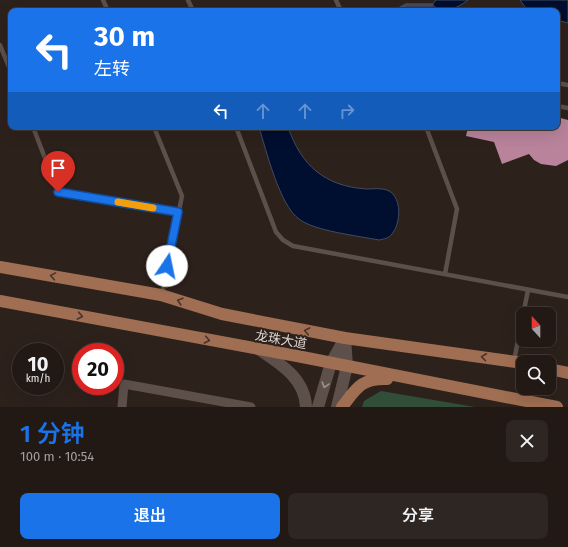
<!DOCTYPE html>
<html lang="zh">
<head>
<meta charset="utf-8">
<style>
	:root { --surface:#221915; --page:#2e2622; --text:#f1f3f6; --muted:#a2a0a0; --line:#3f3834; --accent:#1a73e8 }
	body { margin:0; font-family:"Fira Sans","Noto Sans SC",sans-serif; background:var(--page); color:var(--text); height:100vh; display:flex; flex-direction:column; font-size:15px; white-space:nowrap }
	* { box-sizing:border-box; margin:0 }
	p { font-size:13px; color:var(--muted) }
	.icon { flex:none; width:22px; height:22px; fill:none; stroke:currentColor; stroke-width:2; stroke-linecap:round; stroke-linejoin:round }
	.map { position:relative; height:407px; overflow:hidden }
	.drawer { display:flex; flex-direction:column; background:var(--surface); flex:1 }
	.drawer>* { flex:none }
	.guide { position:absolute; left:8px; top:8px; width:552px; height:122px; border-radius:8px; box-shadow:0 4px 16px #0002,0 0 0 1px var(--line); background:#1a73e8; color:#fff; overflow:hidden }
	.needle { width:26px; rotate:339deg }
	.tools { position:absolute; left:516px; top:307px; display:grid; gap:8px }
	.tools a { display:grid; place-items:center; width:40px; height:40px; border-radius:8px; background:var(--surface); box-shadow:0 4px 16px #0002,0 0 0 1px var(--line); font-size:20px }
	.speed { position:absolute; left:12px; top:343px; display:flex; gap:8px; font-size:20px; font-weight:700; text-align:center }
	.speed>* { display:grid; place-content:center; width:52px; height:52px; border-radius:50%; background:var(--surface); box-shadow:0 4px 16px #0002,0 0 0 1px var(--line); line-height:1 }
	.speed small { font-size:10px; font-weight:400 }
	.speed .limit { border:6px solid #d22; background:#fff; color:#111 }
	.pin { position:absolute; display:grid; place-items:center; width:34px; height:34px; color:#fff; margin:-41px -17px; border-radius:50% 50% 50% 0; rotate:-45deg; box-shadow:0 0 4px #0007 }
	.pin .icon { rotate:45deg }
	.me { position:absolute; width:44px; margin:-22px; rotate:11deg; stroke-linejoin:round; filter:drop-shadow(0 0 3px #0008) }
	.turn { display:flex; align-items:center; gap:14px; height:84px; padding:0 20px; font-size:18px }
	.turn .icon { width:52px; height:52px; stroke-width:2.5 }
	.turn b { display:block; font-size:28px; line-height:34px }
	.lanes { display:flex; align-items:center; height:38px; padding:0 20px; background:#0003; justify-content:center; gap:20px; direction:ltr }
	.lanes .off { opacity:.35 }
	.round { display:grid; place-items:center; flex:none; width:42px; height:42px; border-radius:8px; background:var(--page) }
	.summary { display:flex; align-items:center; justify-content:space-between; height:68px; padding:0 20px }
	h1 { font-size:24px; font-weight:600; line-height:30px; color:var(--accent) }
	.button { display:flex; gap:8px; margin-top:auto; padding:8px 20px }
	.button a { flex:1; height:46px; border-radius:8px; background:var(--accent); color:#fff; font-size:16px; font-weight:600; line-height:46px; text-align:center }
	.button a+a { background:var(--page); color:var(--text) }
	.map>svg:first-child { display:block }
</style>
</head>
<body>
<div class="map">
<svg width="568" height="407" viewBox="0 0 568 407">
	<rect width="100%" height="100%" fill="#2d211c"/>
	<path fill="#314f38" d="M381,391L475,407H362L364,401Z"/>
	<path fill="#000e2f" stroke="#434b60" d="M436,0H468C456,9 445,14 432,5Z
		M520,0H568V23L557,20V11H528Z
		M259,127H288C301,165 324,186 366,189C375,189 385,187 392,193C402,203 400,224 392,234C389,238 384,239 379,240C359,236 314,231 299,219C280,206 266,150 259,127Z"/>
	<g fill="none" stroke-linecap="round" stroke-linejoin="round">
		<path stroke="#434b60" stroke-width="3.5" d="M395,11L406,5H432"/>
	</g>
	<path fill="#b8839b" d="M557,117L568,120V160L556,166L541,164L534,160L529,154L502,164L494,142L466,136L468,127H557Z"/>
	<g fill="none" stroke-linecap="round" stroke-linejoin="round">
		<path stroke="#5d4f49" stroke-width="4.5" d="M103,0L108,11
			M188,0L193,11
			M336,0L341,11
			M0,45L11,72
			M557,83L568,85
			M557,106L568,108
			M33,127L58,192L178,212
			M154,127L182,196L162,294
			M236,127L276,232L283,240L293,246L568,297
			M426,127L457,209L445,274
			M514,361L528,290"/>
		<path stroke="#5d4f49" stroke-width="9" d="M122,407L124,384L251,407"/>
		<path stroke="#5d4f49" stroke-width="12" d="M260,350C281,364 305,379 306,407
			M318,407L331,363L345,338
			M337,407L347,366L345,338"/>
		<path stroke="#a06e52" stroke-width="12" d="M0,267L161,295L222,314L345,338L523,363
			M0,301L297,356L557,407
			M549,369L568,373
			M342,407C356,389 361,378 387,379"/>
	</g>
	<defs><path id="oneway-chevron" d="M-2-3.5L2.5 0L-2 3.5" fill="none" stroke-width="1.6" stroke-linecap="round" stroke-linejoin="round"/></defs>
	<g stroke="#4a342a">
		<use href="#oneway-chevron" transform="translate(53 276) rotate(-170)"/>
		<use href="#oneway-chevron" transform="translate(180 301) rotate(-163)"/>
		<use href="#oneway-chevron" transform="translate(80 316) rotate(11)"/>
		<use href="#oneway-chevron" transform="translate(307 331) rotate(-169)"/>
		<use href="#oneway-chevron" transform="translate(207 340) rotate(11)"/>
		<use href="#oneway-chevron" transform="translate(484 357) rotate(-172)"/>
	</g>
	<use stroke="#9e948e" href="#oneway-chevron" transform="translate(325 385) rotate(106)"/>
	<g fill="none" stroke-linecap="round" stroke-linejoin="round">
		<g stroke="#114b97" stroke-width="10">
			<path id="route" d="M58,192L178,212L167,266"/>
		</g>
		<use href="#route" stroke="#1a73e8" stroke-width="7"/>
		<path stroke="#f59e0b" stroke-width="7" d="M118,202L153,208"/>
	</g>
	<g text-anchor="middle" stroke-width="4" stroke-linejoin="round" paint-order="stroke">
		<g font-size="13" fill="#e0d8d4" stroke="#2d211c">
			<text transform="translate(281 339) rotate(10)" y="5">龙珠大道</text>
		</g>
	</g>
</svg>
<div class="tools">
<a><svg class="needle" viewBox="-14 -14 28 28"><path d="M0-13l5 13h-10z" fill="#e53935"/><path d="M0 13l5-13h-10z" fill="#a2a0a0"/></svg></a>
<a><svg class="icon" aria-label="search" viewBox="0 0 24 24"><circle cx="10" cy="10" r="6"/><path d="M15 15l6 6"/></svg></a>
</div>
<div class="speed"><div>10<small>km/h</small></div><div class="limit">20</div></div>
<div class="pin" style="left:58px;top:192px;background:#d93025"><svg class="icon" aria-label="arrive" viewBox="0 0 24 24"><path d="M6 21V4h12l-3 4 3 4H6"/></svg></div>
<svg class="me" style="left:167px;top:266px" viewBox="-20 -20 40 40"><circle r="19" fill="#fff"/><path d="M0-13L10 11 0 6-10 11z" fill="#1a73e8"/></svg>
<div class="guide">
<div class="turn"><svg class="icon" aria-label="left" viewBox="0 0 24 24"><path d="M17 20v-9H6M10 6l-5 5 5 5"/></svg><div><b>30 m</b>左转</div></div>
<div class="lanes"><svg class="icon" aria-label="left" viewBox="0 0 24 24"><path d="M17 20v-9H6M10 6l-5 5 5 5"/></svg><svg class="icon off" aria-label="ahead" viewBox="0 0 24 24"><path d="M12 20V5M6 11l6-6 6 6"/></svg><svg class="icon off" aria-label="ahead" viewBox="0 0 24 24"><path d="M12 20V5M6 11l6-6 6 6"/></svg><svg class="icon off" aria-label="right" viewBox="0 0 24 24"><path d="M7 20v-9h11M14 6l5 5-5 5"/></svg></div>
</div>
</div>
<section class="drawer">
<div class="summary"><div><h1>1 分钟</h1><p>100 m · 10:54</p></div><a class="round"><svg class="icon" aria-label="close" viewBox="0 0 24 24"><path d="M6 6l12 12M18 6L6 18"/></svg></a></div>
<div class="button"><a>退出</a><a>分享</a></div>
</section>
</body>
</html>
